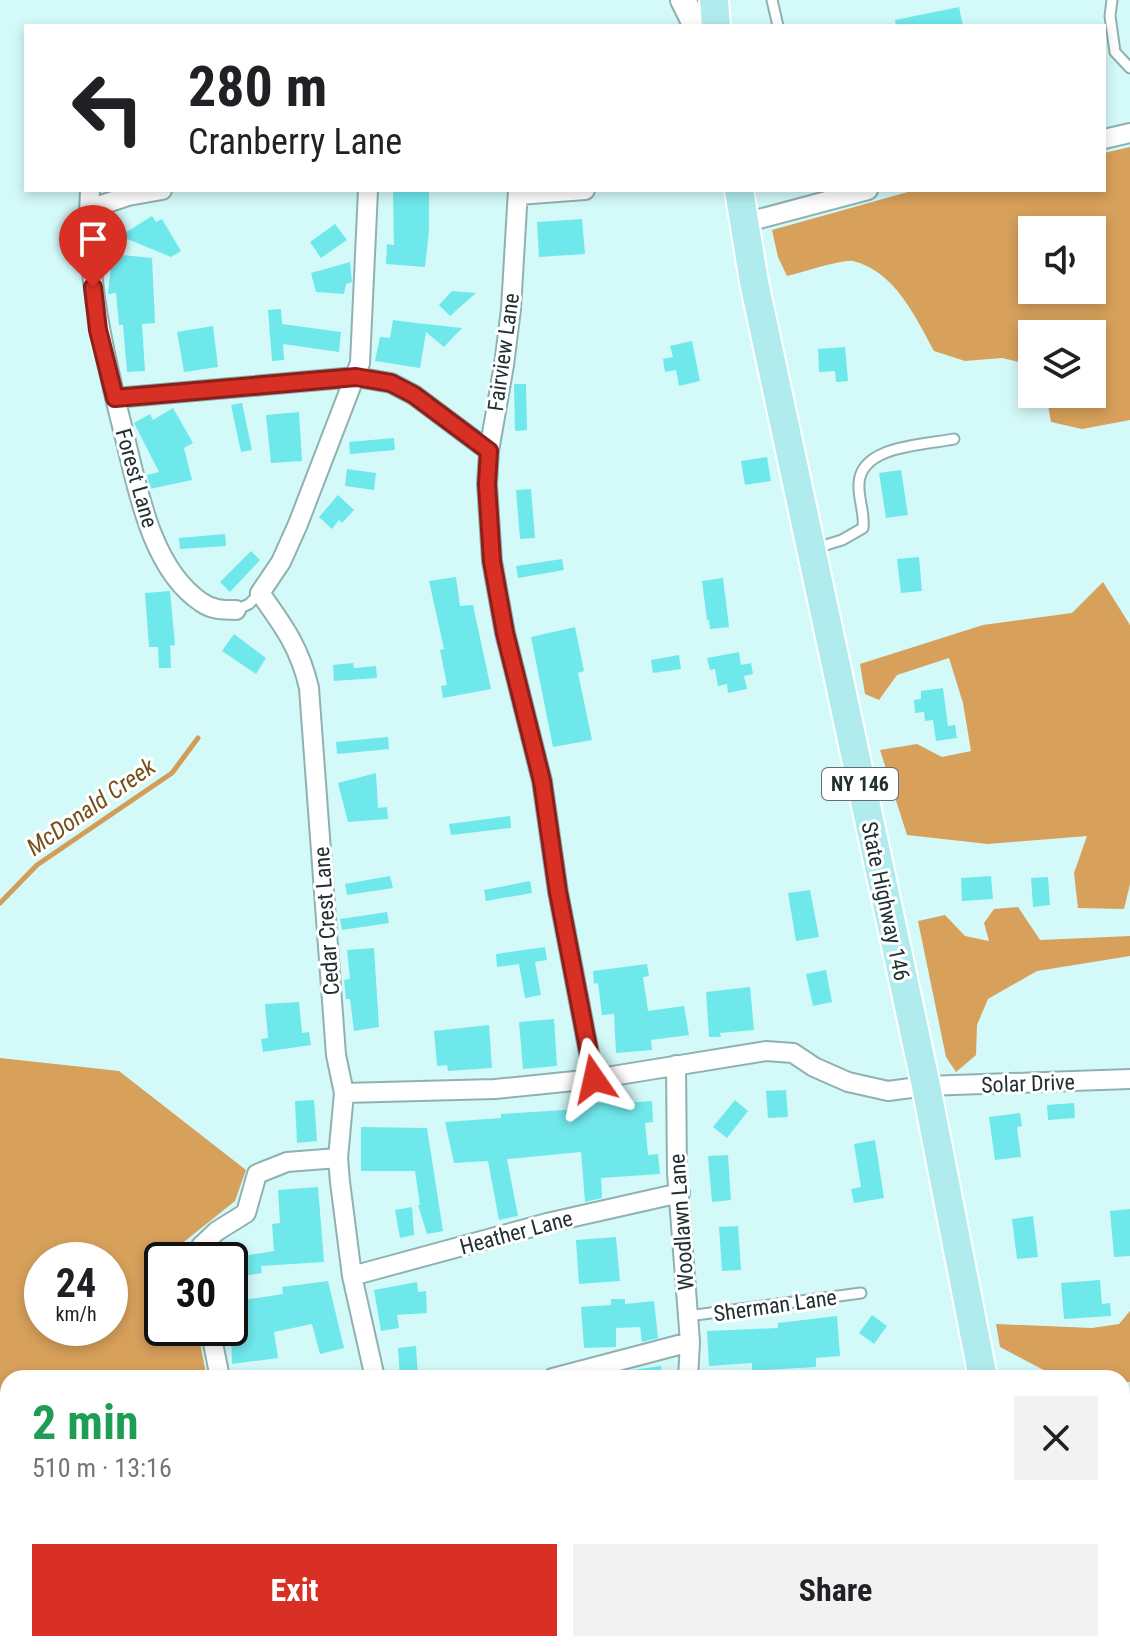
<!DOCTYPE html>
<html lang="en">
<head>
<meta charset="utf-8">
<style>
	:root { --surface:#fff; --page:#f2f2f2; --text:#202124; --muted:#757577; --accent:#d93025 }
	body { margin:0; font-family:"Roboto Condensed",sans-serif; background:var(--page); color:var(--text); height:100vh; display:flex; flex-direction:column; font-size:30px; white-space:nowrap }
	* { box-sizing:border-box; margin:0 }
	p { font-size:26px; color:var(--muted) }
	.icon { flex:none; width:44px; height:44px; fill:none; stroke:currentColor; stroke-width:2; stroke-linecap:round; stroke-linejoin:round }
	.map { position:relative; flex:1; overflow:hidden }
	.side { position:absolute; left:0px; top:1370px; width:1130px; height:282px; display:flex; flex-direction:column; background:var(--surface); border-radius:24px 24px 0 0; box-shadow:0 4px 12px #0003 }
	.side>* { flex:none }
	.guide { position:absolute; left:24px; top:24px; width:1082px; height:168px; border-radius:0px; box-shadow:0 4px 12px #0003; background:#fff; color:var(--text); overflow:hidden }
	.tools { position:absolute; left:1018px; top:216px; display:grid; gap:16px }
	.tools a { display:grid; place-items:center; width:88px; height:88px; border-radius:0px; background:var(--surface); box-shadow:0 4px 12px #0003; font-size:40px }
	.speed { position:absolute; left:24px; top:1242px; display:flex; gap:16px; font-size:40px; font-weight:700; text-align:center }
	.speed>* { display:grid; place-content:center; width:104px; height:104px; border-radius:50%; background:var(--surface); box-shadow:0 4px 12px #0003; line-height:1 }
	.speed small { font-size:20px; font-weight:400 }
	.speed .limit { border:4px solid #111; border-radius:12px; background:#fff; color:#111 }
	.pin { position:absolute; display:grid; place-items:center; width:68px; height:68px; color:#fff; margin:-82px -34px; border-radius:50% 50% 50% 0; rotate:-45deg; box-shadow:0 0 8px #0007 }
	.pin .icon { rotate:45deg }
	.me { position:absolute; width:88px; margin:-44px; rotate:349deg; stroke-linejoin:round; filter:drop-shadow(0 0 6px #0008) }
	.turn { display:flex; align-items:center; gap:28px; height:168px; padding:0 32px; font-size:36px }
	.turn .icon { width:104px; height:104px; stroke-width:2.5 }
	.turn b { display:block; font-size:56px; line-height:68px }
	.round { display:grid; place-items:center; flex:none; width:84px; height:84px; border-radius:0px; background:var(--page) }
	.headline { display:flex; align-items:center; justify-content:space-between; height:136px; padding:0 32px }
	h1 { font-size:48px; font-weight:700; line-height:60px; color:#1e9e55 }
	.action { display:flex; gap:16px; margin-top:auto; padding:16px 32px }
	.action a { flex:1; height:92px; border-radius:0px; background:var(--accent); color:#fff; font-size:32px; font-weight:700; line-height:92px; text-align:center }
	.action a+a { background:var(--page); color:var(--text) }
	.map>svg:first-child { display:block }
</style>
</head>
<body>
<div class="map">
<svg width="1130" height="1651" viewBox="0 0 1130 1651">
	<rect width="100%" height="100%" fill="#d4f9f9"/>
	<path fill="#d7a05b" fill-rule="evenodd" d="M1130,147V420L1082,429L1051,422L1046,394H1092V334H1032V365L1002,358L965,361L934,351C916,318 895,271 853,261C843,259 800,273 787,276L778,257L772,230L915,190H1104V153ZM1032,230H1092V290H1032Z
		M1103,582L1130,625V884L1124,909L1078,908L1074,873L1087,836L988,844L907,835L880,750L917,744L942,757L971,751L963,703L949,658L897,675L879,700L865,694L860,664L983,625L1072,613Z
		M1018,907L1040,940L1130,936V956L1037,971L988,999L977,1025L976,1055L956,1072L946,1057L918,921L945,915L965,936L989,941L984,923L994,909Z
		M0,1058L119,1071L246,1170L235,1201L180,1245L183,1260H162V1328H197L207,1378H8V1644H261L262,1651H0ZM110,1260V1328H42V1260Z
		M1130,1311V1382H1122V1378H1059L1000,1347L996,1324L1092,1328L1119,1324Z
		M428,1644H1016L1017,1651H380Z"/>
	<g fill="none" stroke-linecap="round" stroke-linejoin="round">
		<path stroke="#d39d57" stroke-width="5" d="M0,903L37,865L172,773L198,738"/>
	</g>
	<path fill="#6fe8ec" d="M959,7L963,26H896L895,20Z
		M393,190H429V231L425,267L386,264L387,244L394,245Z
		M152,216L156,222L162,219L181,251L171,257L120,236Z
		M582,219L585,254L539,257L537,222Z
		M335,224L347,240L321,258L310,242Z
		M112,254L152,258L155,323L142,324L145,371L127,372L123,325H119L116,293L108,294Z
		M350,262L352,282L346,284L344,294L316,292L311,273Z
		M452,291L476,293L450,316L439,305Z
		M281,309L282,324L341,332L339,352L283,344L284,360L272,361L268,310Z
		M393,320L416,323L462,328L444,347L426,332L420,368L375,361L380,337L390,338Z
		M213,326L218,367L184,372L177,332Z
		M692,341L700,381L679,386L676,370L665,372L663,359L673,357L670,346Z
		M845,347L848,381L836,382L835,371L819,372L818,349Z
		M514,384H526L527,430L515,431Z
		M242,403L252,450L241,452L231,405Z
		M173,408L193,443L184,448L192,480L150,489L147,475L159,472L134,423L150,414L153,420Z
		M299,412L302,461L271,463L266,415Z
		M394,438L395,450L350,454L349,442Z
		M767,457L771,481L745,485L741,461Z
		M347,469L376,473L374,490L345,486Z
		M901,470L908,515L886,518L879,473Z
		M531,489L535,538L520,539L516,490Z
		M338,495L354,510L342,523L339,520L332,529L319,517Z
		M225,534L226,546L180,549L179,538Z
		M251,551L260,560L230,592L220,582Z
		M919,557L922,591L901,593L897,559Z
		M562,559L564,570L518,578L516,566Z
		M456,577L460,606L473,605L491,689L443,698L441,686L447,685L440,650L444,649L429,581Z
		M723,578L729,627L710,629L709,620H707L702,581Z
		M170,591L175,645L170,646L171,668H159L158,647H149L145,593Z
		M575,627L584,671L578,673L592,740L553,747L531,637Z
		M234,634L266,658L256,674L222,651Z
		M739,652L741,665L751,663L753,674L744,676L747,689L728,693L727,684L718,686L715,669L710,670L707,658Z
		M679,655L681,669L653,673L651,660Z
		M353,663L354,668L376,666L377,678L334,681L333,665Z
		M943,688L948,726L955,725L957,738L936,741L933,720L925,721L924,712L915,713L914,700L921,699V691Z
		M388,737L389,749L337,754L336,742Z
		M376,773L378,808L387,807L388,819L348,822L338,783Z
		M510,816L511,828L451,835L449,824Z
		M390,876L393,888L347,895L345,884Z
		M991,876L993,899L962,901L961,878Z
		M1048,877L1050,905L1033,907L1031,878Z
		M530,881L532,893L486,901L484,890Z
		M810,890L819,937L796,941L788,893Z
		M387,912L389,923L342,930L340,919Z
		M545,947L547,960L535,962L541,995L525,998L519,964L497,967L496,954Z
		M374,948L379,1027L354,1031L350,999H346L344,980L350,979L347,950Z
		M647,964L649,976L643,977L648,1011L684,1006L689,1035L651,1040L652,1050L616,1053L614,1014L602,1015L598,983L594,984L593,971Z
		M826,970L832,1002L813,1006L806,974Z
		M750,987L754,1030L720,1033L721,1037H709L706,992Z
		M299,1002L302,1033L309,1032L311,1045L263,1052L261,1039L268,1038L265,1004Z
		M554,1019L557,1066L523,1069L519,1022Z
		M489,1025L492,1068L448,1071L447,1065L437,1066L434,1031Z
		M786,1090L788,1117L768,1118L766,1091Z
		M621,1098L622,1103L652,1101L653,1122L645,1123L648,1155L658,1154L660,1174L601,1178L602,1198L585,1202L581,1152L507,1159L518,1216L499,1220L488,1161L454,1163L445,1122L501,1118V1114L582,1109V1104L609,1102V1099Z
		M314,1100L317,1141L297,1143L295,1101Z
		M735,1100L748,1111L727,1138L713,1127Z
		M1074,1103L1075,1118L1048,1120L1047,1105Z
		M1020,1113L1022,1126L1017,1127L1021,1157L995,1160L989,1117Z
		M361,1127L427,1128L443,1231L427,1234L418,1205H420L415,1171H361Z
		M875,1140L884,1198L854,1203L851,1189L861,1187L854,1144Z
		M728,1155L731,1200L712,1202L708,1156Z
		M318,1187L324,1262L261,1266L262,1273L230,1278V1258L274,1251L272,1224L280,1223L278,1190Z
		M412,1207L414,1235L400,1238L395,1210Z
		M1130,1209V1256L1114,1257L1110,1211Z
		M1033,1216L1038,1257L1017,1259L1012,1219Z
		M738,1226L741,1270L722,1271L719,1227Z
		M616,1237L620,1281L579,1284L576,1240Z
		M1100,1280L1102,1304L1110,1303L1111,1316L1064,1319L1061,1283Z
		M328,1281L344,1348L320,1354L312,1324L274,1332L278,1358L232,1364L230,1302L283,1294L282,1287Z
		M417,1282L418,1292L426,1291L427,1313L397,1315L399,1328L381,1331L374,1290Z
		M611,1299H625V1304L654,1301L658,1338L642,1342L640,1327L616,1328V1347L584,1348L581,1307L611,1305Z
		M872,1315L887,1326L874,1344L859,1333Z
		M837,1316L840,1356L816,1358V1367L764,1370L765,1375L752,1376V1363L709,1366L707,1331L778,1328V1323Z
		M416,1346L418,1378H400L398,1348Z
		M661,1366L662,1378H626V1371Z"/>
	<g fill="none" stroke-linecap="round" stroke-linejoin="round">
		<g stroke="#8fb1b2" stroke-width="13">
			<path id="lane" d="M772,0L778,26
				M1112,0L1110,16L1115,52L1130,68
				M816,548L842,540L863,528C865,513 858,499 859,484C860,445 925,445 954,439
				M236,610L249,604L260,593
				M688,1316L861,1293"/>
		</g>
		<g stroke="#8fb1b2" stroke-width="22">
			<path id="street" d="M1104,139L1130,133
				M90,190C85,276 104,355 125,438C138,491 152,569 201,602C212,610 223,610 236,610
				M368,190L360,363L298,524L281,562L260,593C283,625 300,648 309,688L336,1055L344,1093L495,1089L594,1079L766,1051L793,1053L814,1067L848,1082L888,1091L926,1086L1130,1079
				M518,190L511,309L504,365L489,451L487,484L492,561L505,633L542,781L558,892L594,1079
				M518,195L585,190
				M89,209L128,196L162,190
				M744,223L868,190
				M115,398L356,377L391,383L414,395L489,451
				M676,1065L677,1173L690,1342L688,1378
				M344,1093L338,1158L340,1182L352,1276L375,1378
				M201,1260V1246L217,1231L246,1213L257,1174L287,1162L338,1158
				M352,1276L547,1223L680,1193
				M210,1328L220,1378
				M553,1378L690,1342"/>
		</g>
		<g stroke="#8fb1b2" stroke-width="28">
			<path id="secondary" d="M683,0L696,26"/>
		</g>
		<g stroke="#fff" stroke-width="32">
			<path id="primary" d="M714,0L716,26
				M739,190L754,282L926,1086L983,1378
				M1041,1644L1042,1651"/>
		</g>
		<use href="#lane" stroke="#fff" stroke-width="9"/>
		<use href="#street" stroke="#fff" stroke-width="18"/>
		<use href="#secondary" stroke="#fff" stroke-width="24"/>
		<use href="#primary" stroke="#b0ecee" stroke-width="28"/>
	</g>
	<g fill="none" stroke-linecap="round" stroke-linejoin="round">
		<g stroke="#8d1f18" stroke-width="20">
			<path id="route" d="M93,287L98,330L115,398L356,377L391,383L414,395L489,451L487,484L492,561L505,633L542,781L558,892L594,1079"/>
		</g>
		<use href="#route" stroke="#d93025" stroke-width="14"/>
	</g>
	<g text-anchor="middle" stroke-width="6" stroke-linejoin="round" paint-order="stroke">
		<rect fill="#fff" stroke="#646e6f" stroke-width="2" x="822" y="768" width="76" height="32" rx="6"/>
		<g font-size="20" font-weight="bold" fill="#223031">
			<text x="860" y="791">NY 146</text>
		</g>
		<g font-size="22" fill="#223031" stroke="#fff">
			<text transform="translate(503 352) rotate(-82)" y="8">Fairview Lane</text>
			<text transform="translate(137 478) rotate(74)" y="8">Forest Lane</text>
			<text transform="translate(886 901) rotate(78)" y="8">State Highway 146</text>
			<text transform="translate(326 921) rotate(-94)" y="8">Cedar Crest Lane</text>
			<text transform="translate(1028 1083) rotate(-2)" y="8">Solar Drive</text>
			<text transform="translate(681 1222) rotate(-94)" y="8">Woodlawn Lane</text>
			<text transform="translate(516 1232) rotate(-15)" y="8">Heather Lane</text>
			<text transform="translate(775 1305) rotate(-8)" y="8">Sherman Lane</text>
		</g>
		<g font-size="24" font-style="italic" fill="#744f1b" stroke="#fff">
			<text transform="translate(91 807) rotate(-35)" y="8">McDonald Creek</text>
		</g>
	</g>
</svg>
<div class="tools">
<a><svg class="icon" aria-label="sound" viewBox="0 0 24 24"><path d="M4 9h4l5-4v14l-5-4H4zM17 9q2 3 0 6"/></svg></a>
<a><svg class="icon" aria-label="layers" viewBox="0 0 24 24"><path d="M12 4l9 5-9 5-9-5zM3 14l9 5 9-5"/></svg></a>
</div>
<div class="speed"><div>24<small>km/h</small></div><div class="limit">30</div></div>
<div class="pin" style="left:93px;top:287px;background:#d93025"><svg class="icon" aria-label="arrive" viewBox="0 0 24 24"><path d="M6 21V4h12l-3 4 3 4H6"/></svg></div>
<svg class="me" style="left:594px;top:1079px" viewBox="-20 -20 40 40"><path d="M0-17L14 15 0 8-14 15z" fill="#d93025" stroke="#fff" stroke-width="4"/></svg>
<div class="guide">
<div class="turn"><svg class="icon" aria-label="left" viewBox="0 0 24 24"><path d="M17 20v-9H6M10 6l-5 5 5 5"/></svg><div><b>280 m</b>Cranberry Lane</div></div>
</div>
<section class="side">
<div class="headline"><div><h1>2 min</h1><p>510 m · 13:16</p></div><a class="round"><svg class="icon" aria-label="close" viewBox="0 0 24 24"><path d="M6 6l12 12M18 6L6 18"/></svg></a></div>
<div class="action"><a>Exit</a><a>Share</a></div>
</section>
</div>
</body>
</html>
